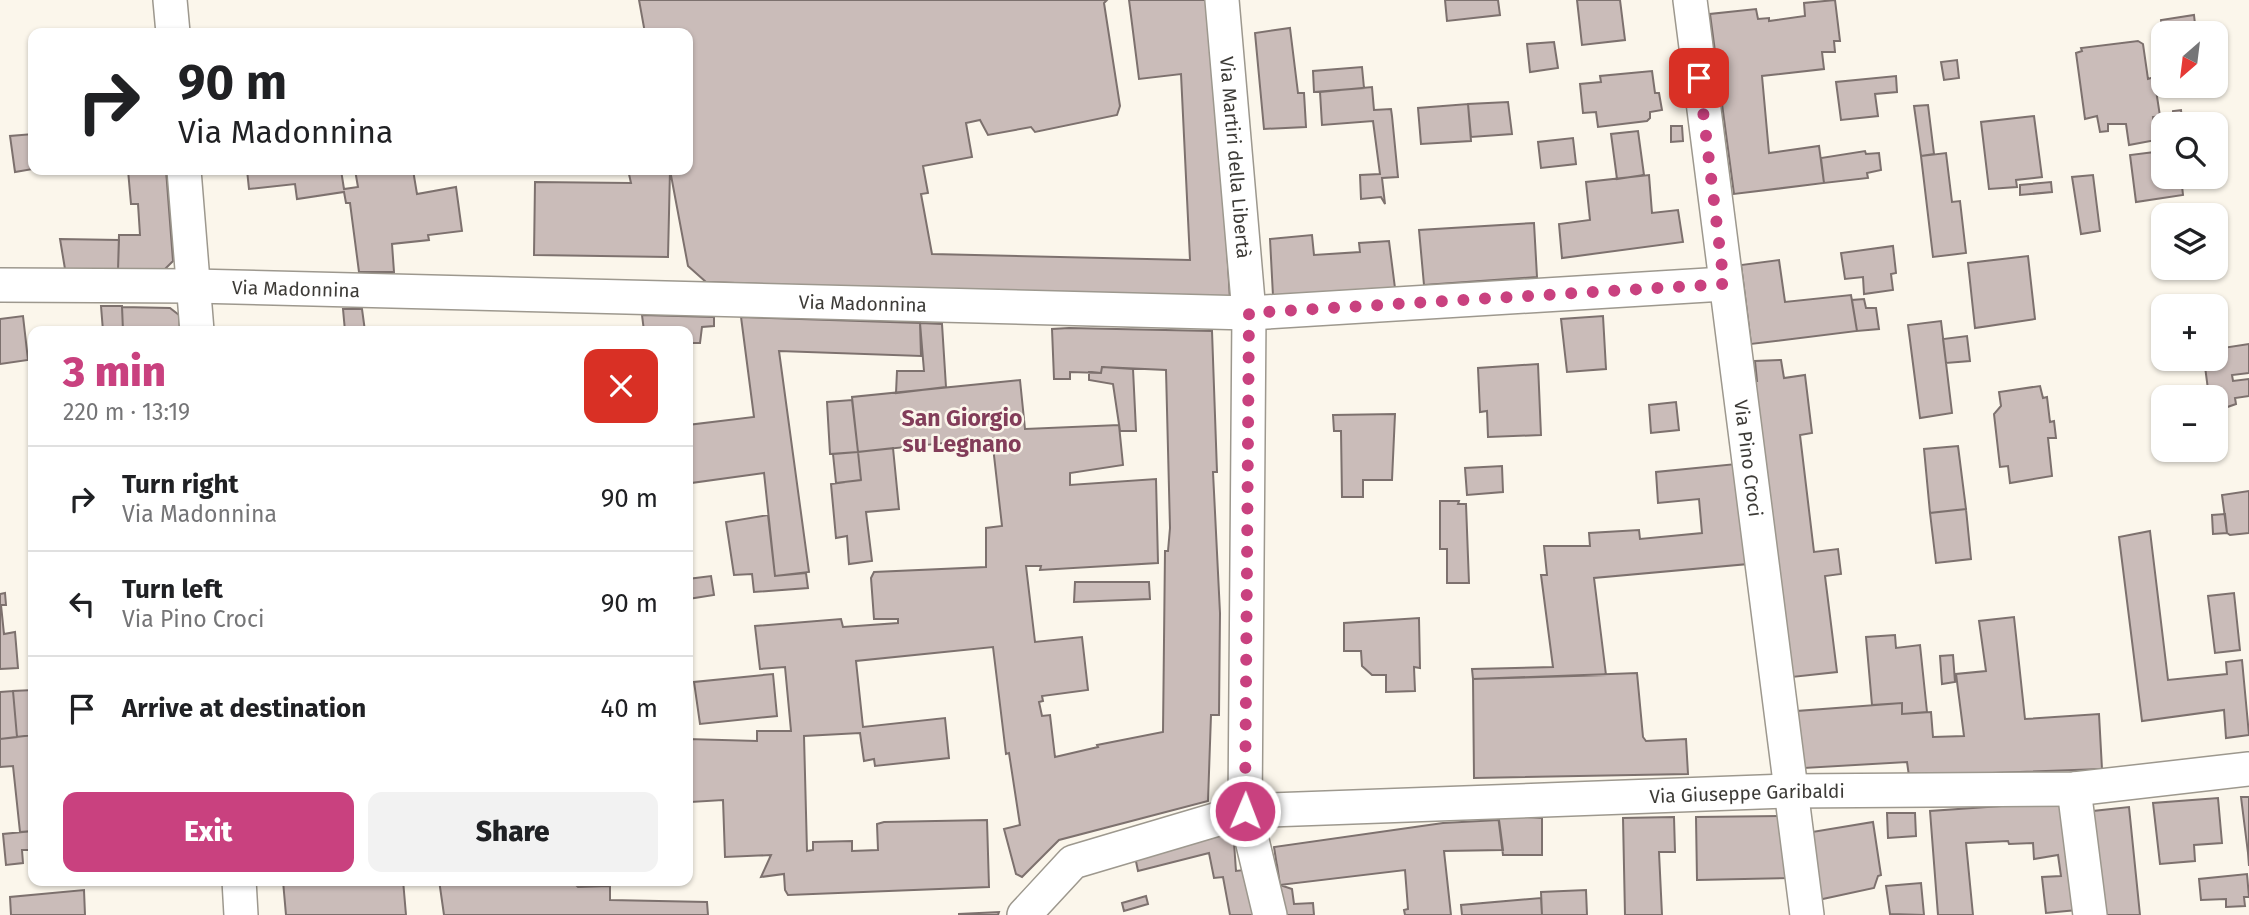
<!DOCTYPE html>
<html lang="en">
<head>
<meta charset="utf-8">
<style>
	:root { --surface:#fff; --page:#f2f2f2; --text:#202124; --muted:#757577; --line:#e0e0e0; --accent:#c9417f }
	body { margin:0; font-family:"Fira Sans",sans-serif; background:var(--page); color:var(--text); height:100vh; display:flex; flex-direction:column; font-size:26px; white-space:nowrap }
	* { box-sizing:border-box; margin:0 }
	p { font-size:23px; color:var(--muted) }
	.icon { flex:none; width:38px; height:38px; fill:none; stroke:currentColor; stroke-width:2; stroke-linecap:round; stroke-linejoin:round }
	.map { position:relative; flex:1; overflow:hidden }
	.side { position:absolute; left:28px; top:326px; width:665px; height:560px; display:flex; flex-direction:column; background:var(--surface); border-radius:14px; box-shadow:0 2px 5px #0004 }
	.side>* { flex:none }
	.hud { position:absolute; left:28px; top:28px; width:665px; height:147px; border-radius:14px; box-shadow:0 2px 5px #0004; background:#fff; color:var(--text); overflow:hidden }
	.needle { width:46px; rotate:208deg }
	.tools { position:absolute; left:2151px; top:21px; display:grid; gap:14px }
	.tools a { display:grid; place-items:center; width:77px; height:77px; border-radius:14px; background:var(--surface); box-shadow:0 2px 5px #0004; font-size:35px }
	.pin { position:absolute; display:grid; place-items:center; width:60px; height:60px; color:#fff; margin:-30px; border-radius:14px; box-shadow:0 4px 10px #0006 }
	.me { position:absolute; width:77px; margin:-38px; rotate:1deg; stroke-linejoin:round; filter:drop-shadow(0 0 5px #0008) }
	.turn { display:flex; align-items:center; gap:24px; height:147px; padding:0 35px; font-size:32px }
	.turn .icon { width:91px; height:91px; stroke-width:2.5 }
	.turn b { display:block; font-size:49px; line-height:60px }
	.round { display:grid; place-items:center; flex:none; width:74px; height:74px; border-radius:14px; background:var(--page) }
	.summary { display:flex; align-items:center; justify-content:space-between; height:119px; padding:0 35px }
	h1 { font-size:42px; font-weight:800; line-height:52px; color:var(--accent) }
	.primary-button { display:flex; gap:14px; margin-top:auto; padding:14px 35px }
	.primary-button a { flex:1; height:80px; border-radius:14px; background:var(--accent); color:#fff; font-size:28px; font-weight:800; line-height:80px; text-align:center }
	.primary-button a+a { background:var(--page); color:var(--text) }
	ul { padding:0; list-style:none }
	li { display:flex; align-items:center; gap:21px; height:105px; padding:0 35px; border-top:2px solid var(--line) }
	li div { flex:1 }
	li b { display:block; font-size:26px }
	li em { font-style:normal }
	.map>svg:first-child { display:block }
</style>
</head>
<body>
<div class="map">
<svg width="2249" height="915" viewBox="0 0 2249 915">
	<rect width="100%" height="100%" fill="#fbf6eb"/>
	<path fill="#cabcb9" stroke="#7d716e" stroke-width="2" d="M639,0H1107L1104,3L1120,106L1117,115L1035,132L1031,127L988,135L980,120L966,123L972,157L923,166L928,193L921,194L932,254L1190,260L1181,74L1139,79L1129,0H1210L1217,69L1230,300L706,282L688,266L670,170H688V33H645Z
		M1445,0H1498L1500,15L1447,21Z
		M1577,0H1620L1625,40L1582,45Z
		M1835,0L1840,41H1834L1835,52H1822L1824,69L1762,76L1769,153L1819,146L1824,183L1734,194L1710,14L1756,9L1758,19L1769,18V21L1805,16L1804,3Z
		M2194,15L2196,33H2163V41L2161,20Z
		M1290,28L1298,93H1304L1306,127L1264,129L1255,33Z
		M2138,41L2143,44L2148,79L2154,77L2160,116L2153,117L2156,140L2129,145L2126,124H2108V131L2100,132L2097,116L2085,119L2076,53L2082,51L2081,48Z
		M1554,42L1558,68L1530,72L1527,44Z
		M1957,60L1959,78L1944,80L1941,62Z
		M1362,67L1364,88L1314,92L1313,71Z
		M1652,71L1655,93H1659L1662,110L1650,112V118L1647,121L1598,127L1596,112L1583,113L1580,84L1601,82L1600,76Z
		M1896,76L1897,92L1875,94L1878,116L1841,120L1836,82Z
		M1372,87L1374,110L1391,109L1392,116L1398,177L1382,178L1385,204L1381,197L1361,199L1360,175L1380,174L1373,121L1322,125L1320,92Z
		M1508,102L1512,134L1471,137L1468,104Z
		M1468,104L1471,141L1421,144L1418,108Z
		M1928,105L1934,154L1921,156L1914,106Z
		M2181,110L2182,119L2188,118V124H2174L2173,111Z
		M2034,116L2042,177L2016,180L2017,187L1989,189L1981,122Z
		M1671,126H1682L1683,141L1671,142Z
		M1638,131L1644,175L1617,179L1611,134Z
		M33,134V169L15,172L10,136Z
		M1573,138L1576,164L1541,168L1538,142Z
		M1865,151L1866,154L1879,153L1881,170L1867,173L1868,178L1824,183L1821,158Z
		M2163,151V177H2181L2183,195L2136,202L2130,155Z
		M1946,153L1952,202L1960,201L1966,253L1933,257L1921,156Z
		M128,170H166L173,261L164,270H118L119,235H140L138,204H131Z
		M247,170H341L344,189L358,187L355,170H413L417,194L456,187L462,231L428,235L429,240L392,244L394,272H359L350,203H346L344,192L297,199L295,184L249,189Z
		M628,170H670L668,257L534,255L535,182L631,183Z
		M1649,175L1652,213L1678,210L1683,242L1562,258L1559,224L1590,220L1586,182Z
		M2093,175L2100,231L2081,234L2072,177Z
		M2051,182L2052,192L2020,195V185Z
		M1534,223L1537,277L1424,285L1419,230Z
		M1312,235L1314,255L1360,252L1359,243L1389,241L1395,288L1273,296L1270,239Z
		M60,239L119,240L118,270L65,269Z
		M1893,246L1896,273L1891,274L1893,290L1864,294L1863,277L1845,279L1841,253Z
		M2028,256L2035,319L1975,328L1968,263Z
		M1779,260L1785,302L1851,295L1857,331L1751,344L1741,265Z
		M2196,295L2198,306H2184L2183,296Z
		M1864,299L1866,308H1876L1879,329L1857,331L1852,300Z
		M101,306H122L123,331H103Z
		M122,307L170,308L179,315L180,331H123Z
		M343,309H362L365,331H345Z
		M642,315L714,317V326L702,327L700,343H688V331H644Z
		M23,316L28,360L0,364V319Z
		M1603,316L1606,369L1567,372L1561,319Z
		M741,317L920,323L921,356L779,351L809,572L775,576L764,473L691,483L688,425L754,417Z
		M1941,321L1952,413L1920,418L1908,325Z
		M920,323L942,324L946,387L896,393L897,371H924Z
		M1069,328L1212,331L1217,472H1213L1220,613L1219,715H1211L1208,801L1059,840L1022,877L1016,874L1004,829L1020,825L1009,753L1006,754L993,647L856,661L863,727L945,718L949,758L875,766L874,759L864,761L860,733L804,736L807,851L813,850V842L852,841V851L878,850L877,824L884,822L987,820L989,887L788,895L785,890L784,874L761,877L771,855L725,857L723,800L691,802L688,739L757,741V731H791L785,667L760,669L755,626L841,619L843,627L898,623V619H874L871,578L874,572L986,567V528L1002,526L992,438L858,452L852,397L1020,380L1025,429L1119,425L1123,465L1070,473V485L1156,479L1158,563L1040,570L1041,566H1026L1035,642L1082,637L1088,690L1042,696L1043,701L1039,702L1042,716L1050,715L1055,757L1098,747L1097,745L1163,732L1165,551H1168L1170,528L1166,370L1102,367L1101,373L1070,372V379H1054L1052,329Z
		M1967,336L1970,361L1946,363L1943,339Z
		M2249,344V373L2232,375L2233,381L2249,379V396L2235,398L2236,404L2216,411V397H2209L2204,359H2216V349Z
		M1781,360L1784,378L1805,375L1812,433L1800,435L1814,552L1838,549L1841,574L1825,576L1837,672L1792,677L1753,381H1757L1755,361Z
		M1538,364L1541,435L1488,437L1487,411L1480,412L1478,368Z
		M1102,367L1133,369L1136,431H1120L1113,384L1089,380V372L1101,373Z
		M2040,386L2043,398L2047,397L2050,422L2054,421L2056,438H2048L2052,476L2010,483L2008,466L2000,467L1994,414L2001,406L1999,392Z
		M852,400L858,452L830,454L827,402Z
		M1676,402L1679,430L1651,433L1649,405Z
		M1395,414L1392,480H1363V497H1342L1341,431H1334L1333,415Z
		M1958,446L1966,509L1930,513L1924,449Z
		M893,448L899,509L866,512L872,561L849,564L847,536L836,538L831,484L861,480L858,452Z
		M858,452L861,480L836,483L833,454Z
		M1736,464L1748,564L1594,578L1606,675L1473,679L1472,669L1553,667L1541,575H1547L1544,546H1590L1589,533L1639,530L1640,539L1702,533L1699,499L1658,503L1656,472Z
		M1502,466L1503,492L1467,495L1465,468Z
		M2249,491V533L2230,535L2227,533L2222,495Z
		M1440,501H1459L1458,504H1466L1469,583H1447V549H1440Z
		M1966,509L1971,559L1936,563L1930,513Z
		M2225,514L2227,533L2213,534L2212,515Z
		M768,515L775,576L806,573L808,588L754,592L752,574L734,575L726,522Z
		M2150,531L2168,680L2227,674L2226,662L2242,660L2249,735L2226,738L2224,710L2142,721L2119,537Z
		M711,576L714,595L688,599V579Z
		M1075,582H1149L1150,599L1074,602Z
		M5,593L6,605H1L4,634L15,632L18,668L0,669V594Z
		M2234,593L2240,650L2215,653L2208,596Z
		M2014,617L2025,719L2099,714L2102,769L1909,776L1907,762L1804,768L1797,711L1902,703V714L1931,712L1933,737L1964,736L1956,674L1986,671L1979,621Z
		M1419,618L1420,668L1414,667L1415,691L1386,692V675H1372L1362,666L1361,651H1344V623Z
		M1895,635L1896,648L1920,645L1927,712L1902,714V703L1872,705L1866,637Z
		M1953,655L1955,682L1942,684L1940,656Z
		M1637,673L1643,737L1646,741L1686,739L1688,774L1474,778L1473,679Z
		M773,674L777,716L700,724L694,682Z
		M33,690V735L17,737L13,691Z
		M13,691L17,737L0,739V692Z
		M33,735V831L20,832L13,766L0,767V739Z
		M2241,797H2249V866L2248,853Z
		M2218,798L2222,843L2194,845L2195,861L2160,864L2153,803Z
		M2058,802L2067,811L2077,910L2046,913L2042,877L2061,876L2058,855L2034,859L2033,843L2009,844L2008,841L1966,843L1973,915H1938L1930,811Z
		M2129,807L2140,915H2095L2084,812Z
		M1887,813H1915L1916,836L1888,838Z
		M1498,815L1542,818V855H1503Z
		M1785,816L1791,878L1697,880L1696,817Z
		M1674,817L1675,852H1659L1662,915H1625L1623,818Z
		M1499,820L1503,850L1444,851L1451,915H1405L1404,910L1408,909L1405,870L1280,885L1274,847L1443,823Z
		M1873,822L1881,875L1878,876L1874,888L1818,900L1806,833Z
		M1233,829L1236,871L1253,869L1264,915H1230L1223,877L1214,878L1209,853L1138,871L1133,847Z
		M33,831V850H22L23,863L6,865L3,834Z
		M1270,864L1277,865L1280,885L1292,889L1294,904L1313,903L1314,915H1284Z
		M2247,874L2249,897H2244L2245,906L2226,907V899L2201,900L2199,879Z
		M265,880H403L406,915H286L283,881L265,883Z
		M439,880H571L578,887L610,886V900L707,902L708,915H444Z
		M1921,883L1924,915L1890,914L1886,886Z
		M84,890L85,915H11L10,897Z
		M1586,890L1587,915H1542L1541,892Z
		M1146,896L1148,904L1124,911L1122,903Z
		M1541,898L1542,915H1462L1461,905Z
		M999,912L998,915H959V914Z"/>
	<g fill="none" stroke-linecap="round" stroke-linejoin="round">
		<g stroke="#9d988e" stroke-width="36">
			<g id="minor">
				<path d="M170,0L173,33"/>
				<path id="s1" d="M1222,0L1249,313L1245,811L1270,915"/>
				<path id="s2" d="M1690,0L1807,915"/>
				<path d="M184,170L197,331"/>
				<path id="s3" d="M0,285L194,286L1249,313L1724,284"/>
				<path d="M2074,789L2090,915"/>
				<path d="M239,880L241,915"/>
				<path id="s4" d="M1024,915L1073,862L1245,811L1789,791L2074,789L2249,769"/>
			</g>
		</g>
		<use href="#minor" stroke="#fff" stroke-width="33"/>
	</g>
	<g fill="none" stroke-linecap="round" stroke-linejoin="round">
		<path stroke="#c9417f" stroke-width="12" stroke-dasharray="0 21.6" d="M1245,811L1249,313L1724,284L1699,78"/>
	</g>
	<g text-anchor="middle" stroke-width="5" stroke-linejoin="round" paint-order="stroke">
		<g font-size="19" fill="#3d3b37" stroke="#fbf6eb">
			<text dy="7" stroke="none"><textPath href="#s1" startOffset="158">Via Martiri della Libertà</textPath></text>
			<text dy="7" stroke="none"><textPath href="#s3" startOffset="296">Via Madonnina</textPath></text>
			<text dy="7" stroke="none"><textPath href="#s3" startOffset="863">Via Madonnina</textPath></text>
			<text dy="7" stroke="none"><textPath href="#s2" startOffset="462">Via Pino Croci</textPath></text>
			<text dy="7" stroke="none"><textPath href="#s4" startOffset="754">Via Giuseppe Garibaldi</textPath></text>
		</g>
		<g font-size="23" font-weight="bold" fill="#823d59" stroke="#fbf6eb">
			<text x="962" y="426">San Giorgio<tspan x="962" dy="26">su Legnano</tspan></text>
		</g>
	</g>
</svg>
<div class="tools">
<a><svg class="needle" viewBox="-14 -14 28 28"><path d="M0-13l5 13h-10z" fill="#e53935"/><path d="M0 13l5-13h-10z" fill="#757577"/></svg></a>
<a><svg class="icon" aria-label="search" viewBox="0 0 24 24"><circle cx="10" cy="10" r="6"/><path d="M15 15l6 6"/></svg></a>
<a><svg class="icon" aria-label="layers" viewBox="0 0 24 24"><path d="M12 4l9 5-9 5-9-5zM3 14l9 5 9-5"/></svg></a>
<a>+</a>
<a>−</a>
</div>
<div class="pin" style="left:1699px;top:78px;background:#d93025"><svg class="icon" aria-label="arrive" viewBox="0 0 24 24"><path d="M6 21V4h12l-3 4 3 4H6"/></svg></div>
<svg class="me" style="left:1245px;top:811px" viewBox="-20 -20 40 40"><circle r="17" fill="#c9417f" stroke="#fff" stroke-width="3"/><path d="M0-11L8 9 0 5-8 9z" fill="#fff"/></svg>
<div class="hud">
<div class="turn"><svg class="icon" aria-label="right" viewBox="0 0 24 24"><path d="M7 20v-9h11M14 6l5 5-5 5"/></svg><div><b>90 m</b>Via Madonnina</div></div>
</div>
<section class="side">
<div class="summary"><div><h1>3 min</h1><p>220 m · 13:19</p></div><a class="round" style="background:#d93025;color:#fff"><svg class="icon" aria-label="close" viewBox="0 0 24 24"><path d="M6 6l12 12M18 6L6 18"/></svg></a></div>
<ul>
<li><svg class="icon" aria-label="right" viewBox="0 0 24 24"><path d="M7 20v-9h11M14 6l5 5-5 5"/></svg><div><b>Turn right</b><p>Via Madonnina</p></div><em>90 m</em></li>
<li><svg class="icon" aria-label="left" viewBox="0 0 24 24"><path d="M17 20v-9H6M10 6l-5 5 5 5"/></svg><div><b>Turn left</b><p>Via Pino Croci</p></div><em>90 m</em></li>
<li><svg class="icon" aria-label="arrive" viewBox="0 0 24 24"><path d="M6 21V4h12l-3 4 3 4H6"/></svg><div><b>Arrive at destination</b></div><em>40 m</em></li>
</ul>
<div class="primary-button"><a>Exit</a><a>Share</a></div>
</section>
</div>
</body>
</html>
